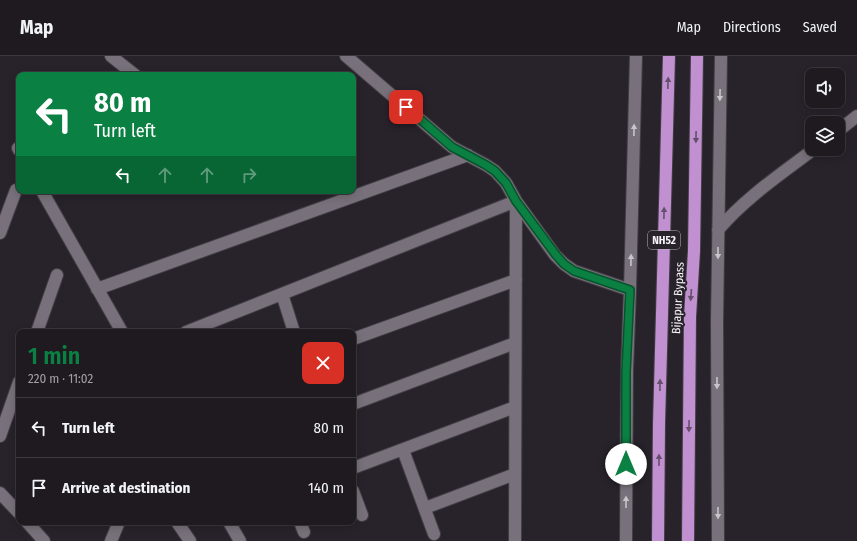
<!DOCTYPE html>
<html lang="en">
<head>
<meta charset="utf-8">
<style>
	:root { --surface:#1e1a20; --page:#262329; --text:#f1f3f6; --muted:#a1a1a5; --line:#3c383e; --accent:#0b8043 }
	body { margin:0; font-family:"Fira Sans Condensed",sans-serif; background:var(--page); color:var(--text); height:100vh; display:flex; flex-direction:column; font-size:15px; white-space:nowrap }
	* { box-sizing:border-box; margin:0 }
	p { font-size:13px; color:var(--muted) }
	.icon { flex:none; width:22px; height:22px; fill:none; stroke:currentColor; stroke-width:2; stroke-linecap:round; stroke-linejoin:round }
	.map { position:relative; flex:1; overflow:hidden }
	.panel { position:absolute; left:16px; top:273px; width:340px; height:196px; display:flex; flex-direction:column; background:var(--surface); border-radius:8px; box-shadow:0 2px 10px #0003,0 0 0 1px var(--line) }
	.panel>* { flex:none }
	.banner { position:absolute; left:16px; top:16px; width:340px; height:122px; border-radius:8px; box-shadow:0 2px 10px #0003,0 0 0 1px var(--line); background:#0b8043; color:#fff; overflow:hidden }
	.buttons { position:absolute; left:805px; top:12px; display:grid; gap:8px }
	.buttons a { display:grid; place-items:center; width:40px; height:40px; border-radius:8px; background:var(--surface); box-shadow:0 2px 10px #0003,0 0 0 1px var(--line); font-size:20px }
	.pin { position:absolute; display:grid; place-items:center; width:34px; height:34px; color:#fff; margin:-17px; border-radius:8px; box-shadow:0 2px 6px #0006 }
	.me { position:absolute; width:44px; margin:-22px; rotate:0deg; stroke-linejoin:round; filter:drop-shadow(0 0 3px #0008) }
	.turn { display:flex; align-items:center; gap:14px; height:84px; padding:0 12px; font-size:18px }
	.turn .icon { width:52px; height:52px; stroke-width:2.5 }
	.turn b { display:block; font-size:28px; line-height:34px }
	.lanes { display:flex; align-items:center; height:38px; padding:0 12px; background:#0003; justify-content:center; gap:20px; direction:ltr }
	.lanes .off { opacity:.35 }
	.round { display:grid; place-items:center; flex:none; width:42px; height:42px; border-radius:8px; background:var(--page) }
	.overview { display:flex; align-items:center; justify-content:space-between; height:68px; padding:0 12px }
	h1 { font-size:24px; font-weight:600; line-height:30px; color:var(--accent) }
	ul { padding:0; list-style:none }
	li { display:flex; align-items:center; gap:12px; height:60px; padding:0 12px; border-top:1px solid var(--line) }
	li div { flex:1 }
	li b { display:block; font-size:15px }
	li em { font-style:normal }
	header { display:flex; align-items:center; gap:24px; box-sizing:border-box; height:56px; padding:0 20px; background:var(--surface); border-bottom:1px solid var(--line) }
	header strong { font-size:19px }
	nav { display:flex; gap:22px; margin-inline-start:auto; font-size:14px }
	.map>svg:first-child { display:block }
</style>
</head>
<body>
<header>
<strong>Map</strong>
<nav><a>Map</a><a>Directions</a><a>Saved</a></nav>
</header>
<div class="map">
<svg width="857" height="485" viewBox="0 0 857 485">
	<rect width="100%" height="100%" fill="#28232b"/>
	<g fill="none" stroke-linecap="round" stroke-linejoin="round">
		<g stroke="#433e45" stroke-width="14">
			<path id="minor" d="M111,0L135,19
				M346,0L452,91L486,109L495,115L506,127L516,145L555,199L564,208L574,215L630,234
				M838,75L857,60
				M18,92L19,94
				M42,135L122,276
				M718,174C745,142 781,118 814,93
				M0,177L16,134
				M97,233L468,99
				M282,238L294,276
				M37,276L57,219
				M186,276L516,145L515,485
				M353,283L516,224
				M353,348L515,287
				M0,380L19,326
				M403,394L434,478
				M353,412L515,351
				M353,435L362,459
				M0,437L19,457
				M425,452L515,418
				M27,466L44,485
				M177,466L190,485
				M229,466L240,485
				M300,466L304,476
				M111,485L119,466
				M626,485L627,315L630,234L636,0
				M718,485L717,266L721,0"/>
		</g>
		<g stroke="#433e45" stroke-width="14">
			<path id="highway" d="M658,485L659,368L669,0
				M688,485L690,261L694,195L697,0"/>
		</g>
		<use href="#minor" stroke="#78717b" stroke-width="12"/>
		<use href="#highway" stroke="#c090d0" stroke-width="12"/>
	</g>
	<defs><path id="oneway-solid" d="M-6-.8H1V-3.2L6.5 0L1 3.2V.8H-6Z"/></defs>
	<g fill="#654f6d">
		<use href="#oneway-solid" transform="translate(668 27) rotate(-88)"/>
		<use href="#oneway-solid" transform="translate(696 81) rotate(91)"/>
		<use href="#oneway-solid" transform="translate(664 157) rotate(-89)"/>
		<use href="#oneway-solid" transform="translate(691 239) rotate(94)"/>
		<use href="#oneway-solid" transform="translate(660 329) rotate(-89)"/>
		<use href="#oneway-solid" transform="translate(689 370) rotate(91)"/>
		<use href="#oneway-solid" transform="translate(659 404) rotate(-90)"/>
	</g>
	<g fill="#c9c4cb">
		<use href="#oneway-solid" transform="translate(720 39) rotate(91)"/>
		<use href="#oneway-solid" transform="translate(634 74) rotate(-89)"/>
		<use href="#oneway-solid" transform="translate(718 197) rotate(90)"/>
		<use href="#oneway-solid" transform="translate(631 204) rotate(-89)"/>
		<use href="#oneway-solid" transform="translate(717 327) rotate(90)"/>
		<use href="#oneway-solid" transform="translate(626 446) rotate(-90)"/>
		<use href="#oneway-solid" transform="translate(718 457) rotate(90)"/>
	</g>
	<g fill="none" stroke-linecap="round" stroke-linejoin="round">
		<g stroke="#07532c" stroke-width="10">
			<path id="route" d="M406,51L452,91L486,109L495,115L506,127L516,145L556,199L564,208L574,215L630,234L626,316V408"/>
		</g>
		<use href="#route" stroke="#0b8043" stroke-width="7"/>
	</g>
	<g text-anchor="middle" stroke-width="4" stroke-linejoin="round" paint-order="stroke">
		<rect fill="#28232b" stroke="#b8b3b9" stroke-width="1" x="648" y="175" width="32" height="18" rx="3"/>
		<g font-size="11" font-weight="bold" fill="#f5f1f6">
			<text x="664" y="188">NH52</text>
		</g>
		<g font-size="12" fill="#f5f1f6" stroke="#28232b">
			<text transform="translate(678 242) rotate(-87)" y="4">Bijapur Bypass</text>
		</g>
	</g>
</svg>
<div class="buttons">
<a><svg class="icon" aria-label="sound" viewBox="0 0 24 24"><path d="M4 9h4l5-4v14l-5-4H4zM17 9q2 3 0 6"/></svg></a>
<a><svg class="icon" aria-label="layers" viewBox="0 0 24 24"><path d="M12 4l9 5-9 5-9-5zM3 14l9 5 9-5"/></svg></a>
</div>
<div class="pin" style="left:406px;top:51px;background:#d93025"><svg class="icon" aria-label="arrive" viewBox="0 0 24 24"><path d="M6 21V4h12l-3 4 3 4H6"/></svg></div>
<svg class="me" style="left:626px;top:408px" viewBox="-20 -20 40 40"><circle r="19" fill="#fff"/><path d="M0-13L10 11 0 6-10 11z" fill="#0b8043"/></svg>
<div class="banner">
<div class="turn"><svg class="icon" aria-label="left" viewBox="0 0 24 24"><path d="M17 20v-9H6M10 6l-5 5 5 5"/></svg><div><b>80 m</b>Turn left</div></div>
<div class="lanes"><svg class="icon" aria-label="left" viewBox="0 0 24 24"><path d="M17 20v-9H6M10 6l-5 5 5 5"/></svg><svg class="icon off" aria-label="ahead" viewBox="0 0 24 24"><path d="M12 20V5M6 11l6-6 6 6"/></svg><svg class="icon off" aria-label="ahead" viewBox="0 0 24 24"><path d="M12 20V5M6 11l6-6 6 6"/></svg><svg class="icon off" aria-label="right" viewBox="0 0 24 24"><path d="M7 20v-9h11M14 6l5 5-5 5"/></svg></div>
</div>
<section class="panel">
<div class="overview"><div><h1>1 min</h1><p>220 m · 11:02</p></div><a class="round" style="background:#d93025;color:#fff"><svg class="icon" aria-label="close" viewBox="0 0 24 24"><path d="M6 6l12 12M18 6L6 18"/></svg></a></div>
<ul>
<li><svg class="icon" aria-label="left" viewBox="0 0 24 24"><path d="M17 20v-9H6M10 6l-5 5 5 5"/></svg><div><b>Turn left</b></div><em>80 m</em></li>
<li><svg class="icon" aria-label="arrive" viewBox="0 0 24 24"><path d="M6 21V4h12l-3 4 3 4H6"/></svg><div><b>Arrive at destination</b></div><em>140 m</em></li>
</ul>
</section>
</div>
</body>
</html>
